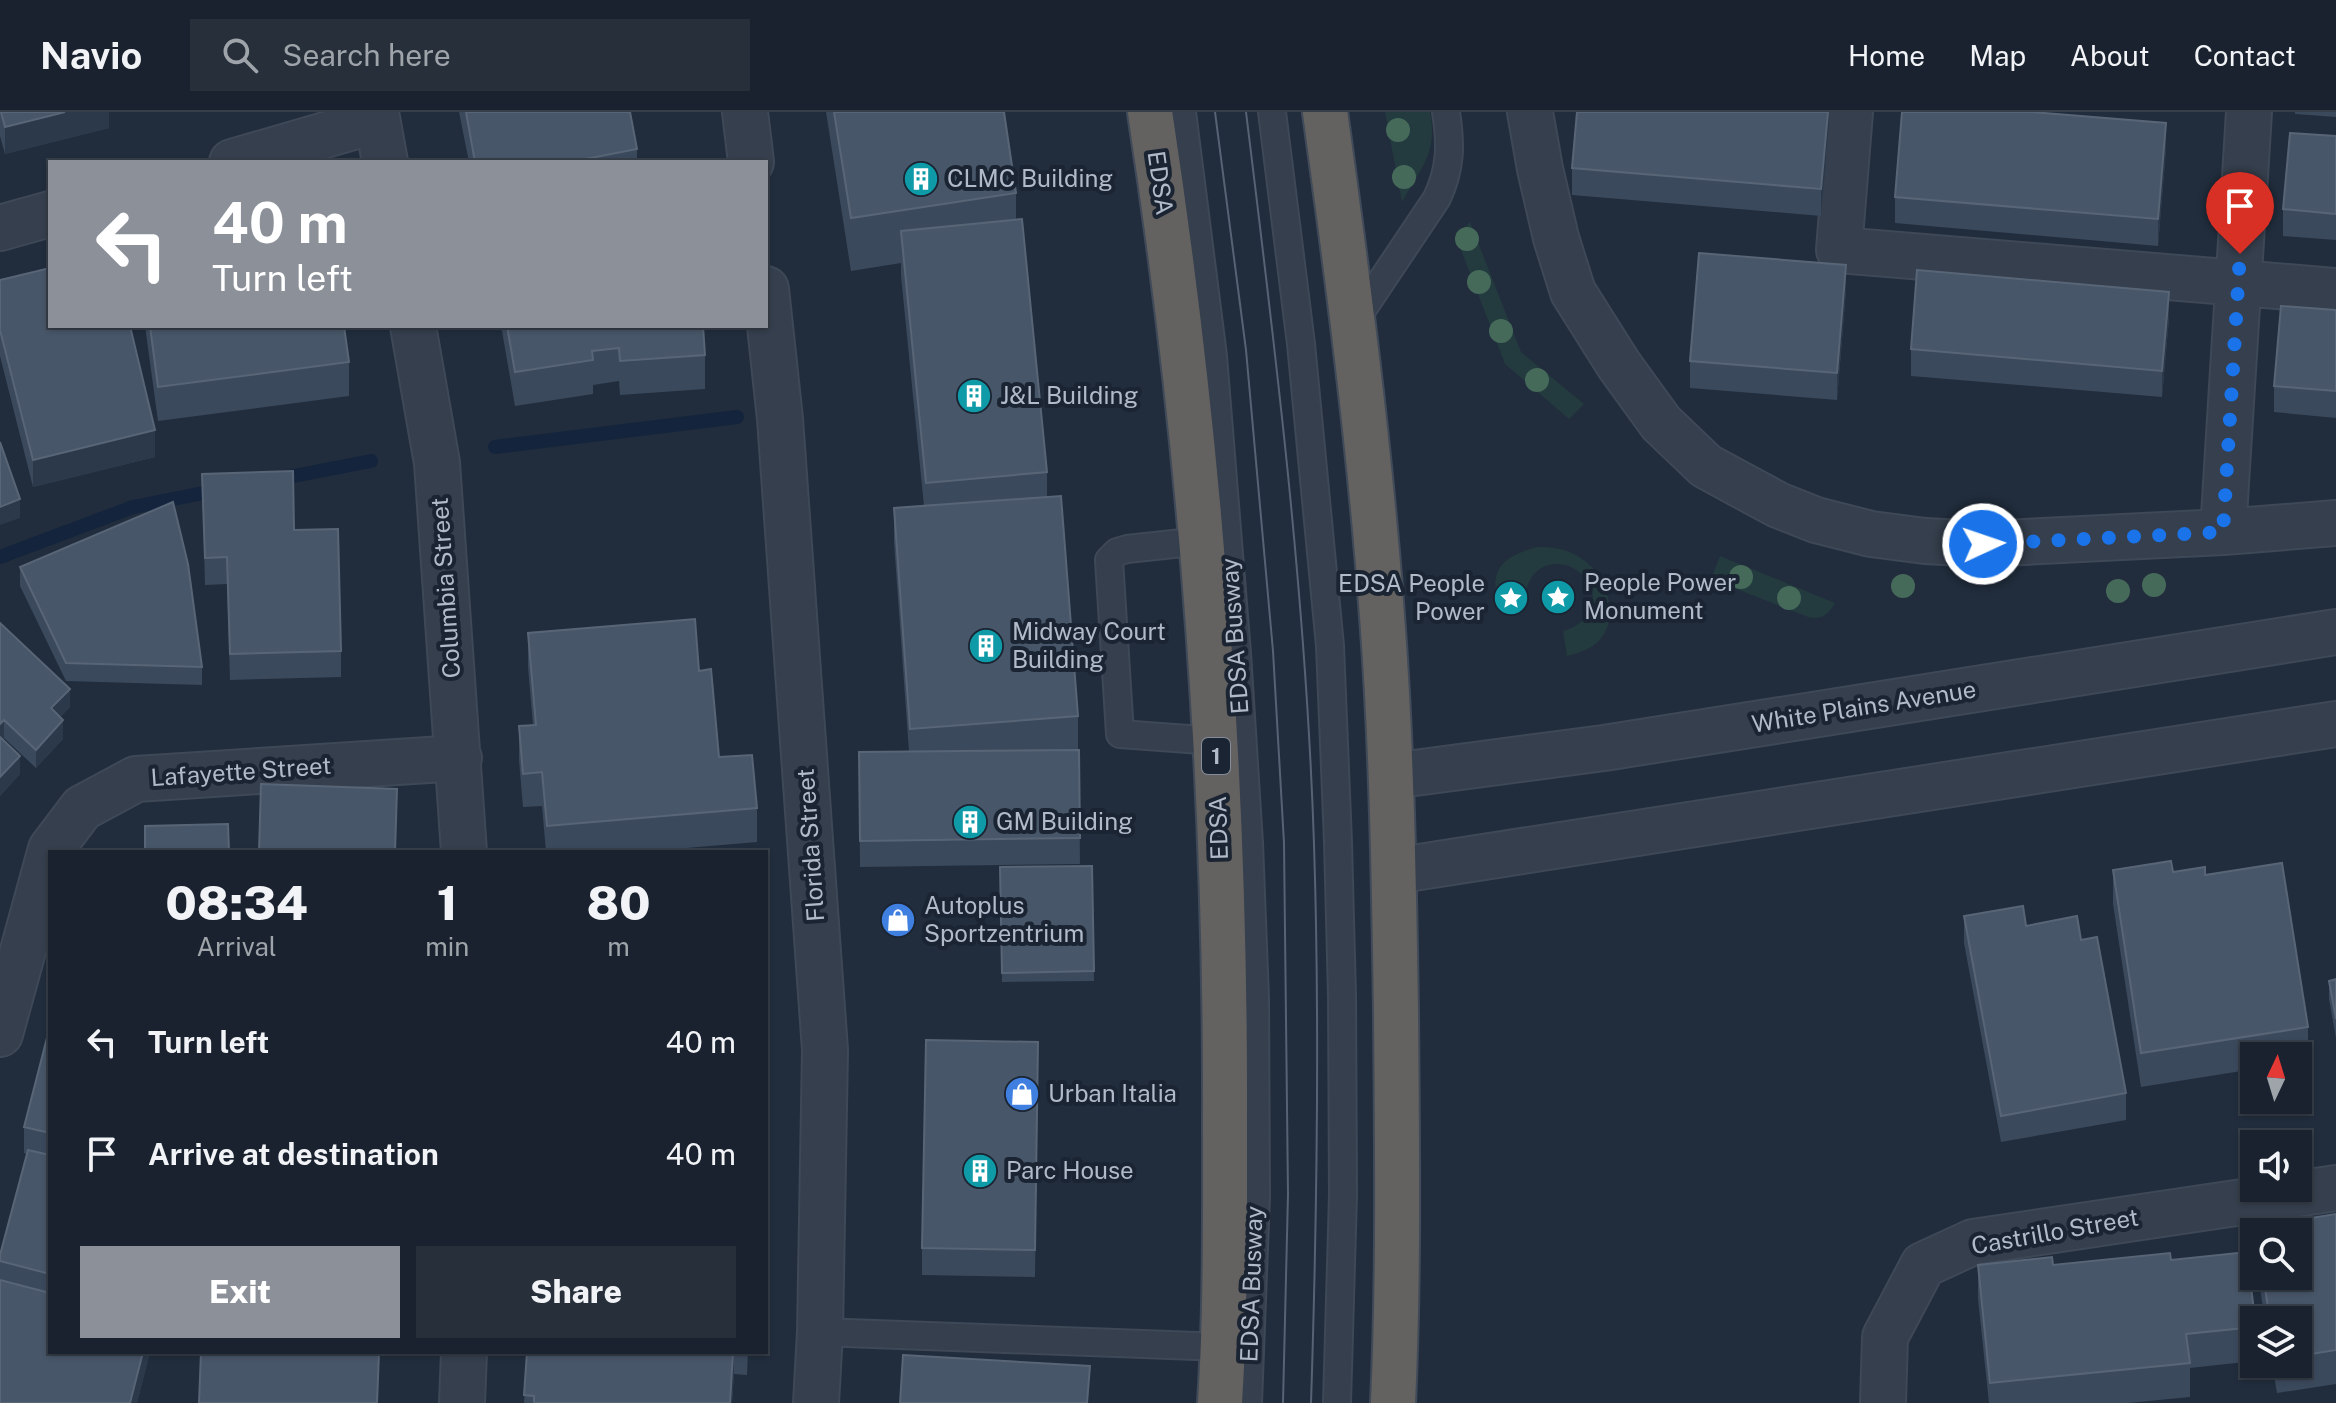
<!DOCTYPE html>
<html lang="en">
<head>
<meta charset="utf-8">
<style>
	:root { --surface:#19222e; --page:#262f3a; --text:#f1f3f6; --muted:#9fa4aa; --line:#373f4a; --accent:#8c9099 }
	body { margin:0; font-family:"Public Sans",sans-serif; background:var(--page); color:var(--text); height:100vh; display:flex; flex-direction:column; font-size:30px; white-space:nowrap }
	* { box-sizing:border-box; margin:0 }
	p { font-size:26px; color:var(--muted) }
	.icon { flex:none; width:44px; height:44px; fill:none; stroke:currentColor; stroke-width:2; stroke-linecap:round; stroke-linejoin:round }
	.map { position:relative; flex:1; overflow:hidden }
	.panel { position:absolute; left:48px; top:738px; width:720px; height:504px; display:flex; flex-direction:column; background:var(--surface); border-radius:0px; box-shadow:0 2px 6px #0004,0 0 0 2px var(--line) }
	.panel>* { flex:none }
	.hud { position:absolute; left:48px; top:48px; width:720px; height:168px; border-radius:0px; box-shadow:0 2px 6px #0004,0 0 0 2px var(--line); background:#8c9099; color:#fff; overflow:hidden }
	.needle { width:52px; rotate:4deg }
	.buttons { position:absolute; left:2240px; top:930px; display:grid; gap:16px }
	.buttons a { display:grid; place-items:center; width:72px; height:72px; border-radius:0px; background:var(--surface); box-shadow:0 2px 6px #0004,0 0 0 2px var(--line); font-size:40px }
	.pin { position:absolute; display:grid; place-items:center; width:68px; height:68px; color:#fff; margin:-82px -34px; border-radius:50% 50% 50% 0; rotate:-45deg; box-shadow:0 0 8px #0007 }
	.pin .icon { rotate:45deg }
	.me { position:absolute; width:88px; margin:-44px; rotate:87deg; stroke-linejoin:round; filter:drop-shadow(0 0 6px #0008) }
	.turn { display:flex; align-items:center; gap:28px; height:168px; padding:0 32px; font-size:36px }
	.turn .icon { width:104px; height:104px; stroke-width:2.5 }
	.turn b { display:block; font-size:56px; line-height:68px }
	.eta { display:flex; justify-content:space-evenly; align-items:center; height:136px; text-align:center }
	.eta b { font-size:48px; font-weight:800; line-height:56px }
	.action { display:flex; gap:16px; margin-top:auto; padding:16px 32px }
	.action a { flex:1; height:92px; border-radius:0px; background:var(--accent); color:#fff; font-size:32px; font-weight:800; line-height:92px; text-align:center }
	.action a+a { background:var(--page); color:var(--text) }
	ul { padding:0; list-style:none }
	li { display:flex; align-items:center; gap:24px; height:112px; padding:0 32px }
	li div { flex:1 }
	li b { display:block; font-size:30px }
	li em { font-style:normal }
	header { display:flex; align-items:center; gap:48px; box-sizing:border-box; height:112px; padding:0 40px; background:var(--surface); border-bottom:2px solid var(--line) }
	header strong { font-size:38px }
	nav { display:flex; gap:44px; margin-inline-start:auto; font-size:28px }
	.search { width:560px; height:72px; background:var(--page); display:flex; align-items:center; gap:20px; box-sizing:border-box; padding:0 28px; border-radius:0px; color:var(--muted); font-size:30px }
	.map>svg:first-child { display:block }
</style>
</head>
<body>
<header>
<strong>Navio</strong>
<div class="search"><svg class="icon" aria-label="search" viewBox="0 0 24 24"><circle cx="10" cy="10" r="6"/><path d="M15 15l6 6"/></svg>Search here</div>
<nav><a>Home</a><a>Map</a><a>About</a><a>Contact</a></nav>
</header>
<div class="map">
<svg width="2336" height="1291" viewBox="0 0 2336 1291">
	<rect width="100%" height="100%" fill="#212d3d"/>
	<path fill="#233b3e" d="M1385,0H1430C1438,41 1421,56 1402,90Z
		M1470,110L1521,240L1584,292L1569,307L1505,252L1456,125Z
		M1537,435C1554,435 1570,437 1585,449C1605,464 1618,499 1604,522C1596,536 1581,540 1567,544L1563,519C1574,516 1582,511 1588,502C1613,459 1532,422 1524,488H1498C1488,454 1508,443 1537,435Z
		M1720,444L1835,491C1828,503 1822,508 1808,505L1711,467Z"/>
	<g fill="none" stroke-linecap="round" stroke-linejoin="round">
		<path stroke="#13243c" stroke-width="14" d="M495,335L737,305
			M278,367L371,349
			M0,445L133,395L218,378"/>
		<g stroke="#3e4856" stroke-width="30">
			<path id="service" d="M1182,0L1213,244L1237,541L1249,731L1255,886L1256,1084L1248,1291
				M1272,0L1301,232L1330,534L1338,730L1342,884L1343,1083L1337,1291
				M1352,213L1437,86C1451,56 1451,32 1446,0
				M1201,429L1127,437L1117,440L1109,448L1120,622L1215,629
				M820,1220L1223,1235"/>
		</g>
		<g stroke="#3e4856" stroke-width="48">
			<path id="minor" d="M376,0L385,50
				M745,0L751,50
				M1530,0L1540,57L1556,126L1573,180L1619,253L1661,311L1706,354L1778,393L1816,408L1871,422L1925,429L1983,432L2223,420L2336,411
				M1850,0L1839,138L2336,179
				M232,50L377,8
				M0,116L50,102
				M766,177L780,307L825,938L820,1220L816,1291
				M413,214L437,351L464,740
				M2223,420L2249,0
				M0,922L51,737L82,696L136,667L459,646
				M462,1291L464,1240
				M1883,1291L1885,1225L1923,1153L1973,1130L2336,1076"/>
		</g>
		<g stroke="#3e4856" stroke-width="48">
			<path id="tertiary" d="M1392,664L1604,636L2336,520
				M1394,759L2336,612"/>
		</g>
		<g stroke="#404a58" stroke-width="48">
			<path id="trunk" d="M1150,0C1201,332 1226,669 1225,1005C1225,1100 1226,1196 1220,1291
				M1325,0C1348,167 1370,336 1382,504C1392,636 1394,768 1396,901C1397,1031 1399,1161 1393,1291"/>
		</g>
		<use href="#service" stroke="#353f4d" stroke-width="26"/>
		<use href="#minor" stroke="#353f4d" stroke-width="44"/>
		<use href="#tertiary" stroke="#353f4d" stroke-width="44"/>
		<use href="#trunk" stroke="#646260" stroke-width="44"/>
		<path stroke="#576375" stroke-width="2" d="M1215,0L1246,238L1273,539L1284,731L1288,1082L1283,1291
			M1246,0C1276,243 1306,487 1314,732C1320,918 1317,1105 1311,1291"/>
	</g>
	<g fill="#466a5a">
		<circle cx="1398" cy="18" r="12"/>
		<circle cx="1404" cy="65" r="12"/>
		<circle cx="1467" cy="127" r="12"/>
		<circle cx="1479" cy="170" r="12"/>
		<circle cx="1501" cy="219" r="12"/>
		<circle cx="1537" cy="268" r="12"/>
		<circle cx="1741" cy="465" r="12"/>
		<circle cx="2154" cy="473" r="12"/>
		<circle cx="1903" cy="474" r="12"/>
		<circle cx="2118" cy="479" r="12"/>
		<circle cx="1789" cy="486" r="12"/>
	</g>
	<path fill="#3b495c" d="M0,0H109V16L5,42L0,24Z
		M459,0H630L637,37V50H469Z
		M826,0H1004L1016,81V108L1047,360V385L1078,604V638H1079L1080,752L860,755L859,640H909L894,430V396L924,394L901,164V151L851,159Z
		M1829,0L1821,104L1572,83V56Z
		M2295,0H2336V5L2295,2Z
		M2336,24V128L2283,124V97Z
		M2166,38L2158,134L1895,111V85Z
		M0,168L155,345L33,375L0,244Z
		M1846,179L1837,288L1690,276V249Z
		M2336,198V306L2274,300V274Z
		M2169,206L2162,285L1911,264V237Z
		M145,214H344L349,250V284L158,309Z
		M497,214H703L705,243V277L620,283L619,269L593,273V282L515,294L502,219Z
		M202,362L294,418L341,539V565L230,568L227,472L205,473Z
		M20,455L202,555V573L66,569L20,474Z
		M0,511L70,595L60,605L63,627L36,656L4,626L3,627L20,662L0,684Z
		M528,521L699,559L719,645L757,696V730L640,740H546L542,694L523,695L519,648V614L533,613L528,555Z
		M1092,754L1094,869L1002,870L1000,755Z
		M2113,758L2205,763L2308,915V949L2298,950V944H2254V957L2141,975L2113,792Z
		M1964,804L2026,814L2126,981V1008L2001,1030L1964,831Z
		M2336,867V926L2329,887V869Z
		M50,918V1240H150L137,1291H0V1143L27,1042L24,1041V1015Z
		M1038,956L1035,1165L922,1163V1136Z
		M2336,1102V1272L2277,1281L2272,1252H2298V1208H2265L2258,1164H2298V1120H2255V1115Z
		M2171,1148L2254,1208V1249L2190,1256V1285L2128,1291H1989L1978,1187V1153H2053Z
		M527,1240H748L747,1263L734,1262L732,1291H524Z"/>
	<path fill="#2b394b" d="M65,0H109V16L5,42V15Z
		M1828,0H1829V10L1821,104V77Z
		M2166,11V38L2158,134V107Z
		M1846,153V179L1837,288V261Z
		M2169,180V206L2162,285V259Z
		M155,318V345L33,375V348Z
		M20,387V406L0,413V395Z
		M70,577V595L51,615V596Z
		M4,608V626L0,630V612Z
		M63,608V627L36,656V638Z
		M20,644V662L0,684V665Z
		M143,1240H150L137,1291H130Z
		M379,1240L378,1291H377Z
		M733,1240L734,1262L732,1291H730Z"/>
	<path fill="#475668" stroke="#586577" stroke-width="2" d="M1,0H65L5,15Z
		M466,0H630L637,37L570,50H475Z
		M834,0H1004L1016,81L851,106Z
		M1577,0H1828L1821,77L1572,56Z
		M1902,0H2032L2166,11L2158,107L1895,85Z
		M2290,21L2336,24V102L2283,97Z
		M1022,107L1047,360L926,371L901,119Z
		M1699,141L1846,153L1837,261L1690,249Z
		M50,156V214H130L155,318L33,348L0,218V168Z
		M1917,158L2169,180L2162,259L1911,237Z
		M2281,194L2336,198V279L2274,274Z
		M150,214H344L349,250L158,275Z
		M507,214H703L705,243L620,249L619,236L592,239L593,248L515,260Z
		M0,330L20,387L0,395Z
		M293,359L294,418L338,417L341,539L230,542L227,445L205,446L202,362Z
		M1061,384L1078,604L910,617L894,396Z
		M173,390L188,452L202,555L66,551L20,455Z
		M695,507L699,559L711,557L719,645L752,643L757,696L547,714L542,660L523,662L519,614L536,613L528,521Z
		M0,511L70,577L51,596L63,608L36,638L4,608L0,612Z
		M0,625L20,644L0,665Z
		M1079,638L1080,726L860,729L859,640Z
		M261,672L397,677L395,740H259Z
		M228,712L229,740H145V714Z
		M2171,749L2173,760L2205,755V763L2282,751L2308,915L2141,941L2113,758Z
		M1092,754L1094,859L1002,861L1000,755Z
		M2023,794L2026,814L2077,804L2081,828L2097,825L2126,981L2001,1004L1964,804Z
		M2336,867V907L2329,869Z
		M49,918H50V1021L24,1015Z
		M926,928L1038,930L1035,1138L922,1136Z
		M28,1038L50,1043V1162L0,1149V1143Z
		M2336,1102V1238L2298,1244V1208H2270L2263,1164H2298V1120H2256L2255,1115Z
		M2247,1140L2255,1208L2254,1215L2186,1222L2190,1251L1990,1271L1978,1153L2052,1145L2053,1153L2170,1141L2171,1148Z
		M0,1168L50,1181V1240H143L130,1291H0Z
		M201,1240H379L377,1291H199Z
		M527,1240H733L730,1291H534V1284L524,1283Z
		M903,1243L1090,1254L1087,1291H900Z"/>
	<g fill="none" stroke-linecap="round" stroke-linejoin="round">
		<path stroke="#1a73e8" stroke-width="14" stroke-dasharray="0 25.2" d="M1983,432L2223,420L2240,142"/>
	</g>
	<defs>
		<g id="building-disc" transform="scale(1.8)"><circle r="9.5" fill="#0f9aa8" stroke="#1a2432"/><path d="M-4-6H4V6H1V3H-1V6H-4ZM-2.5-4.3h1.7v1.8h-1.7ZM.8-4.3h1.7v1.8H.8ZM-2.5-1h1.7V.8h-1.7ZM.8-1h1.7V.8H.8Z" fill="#fff"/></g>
		<g id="sight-disc" transform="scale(1.8)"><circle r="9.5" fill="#0f9aa8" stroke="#1a2432"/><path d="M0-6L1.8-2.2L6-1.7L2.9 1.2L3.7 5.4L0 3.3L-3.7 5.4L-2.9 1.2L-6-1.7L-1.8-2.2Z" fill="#fff"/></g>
		<g id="shop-disc" transform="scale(1.8)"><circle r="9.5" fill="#3f7fe0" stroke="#1a2432"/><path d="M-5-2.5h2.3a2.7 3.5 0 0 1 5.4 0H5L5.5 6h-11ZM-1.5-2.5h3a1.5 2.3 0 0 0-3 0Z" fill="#fff"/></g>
	</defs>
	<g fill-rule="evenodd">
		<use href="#building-disc" x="921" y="67"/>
		<use href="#building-disc" x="974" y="284"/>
		<use href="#sight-disc" x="1558" y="485"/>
		<use href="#sight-disc" x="1511" y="486"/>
		<use href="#building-disc" x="986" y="534"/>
		<use href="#building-disc" x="970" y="710"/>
		<use href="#shop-disc" x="898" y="808"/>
		<use href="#shop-disc" x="1022" y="982"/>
		<use href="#building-disc" x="980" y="1059"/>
	</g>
	<g text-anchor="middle" stroke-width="8" stroke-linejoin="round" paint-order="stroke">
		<rect fill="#1a2432" stroke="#838d9c" stroke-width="2" x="1202" y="626" width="28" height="36" rx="6"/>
		<g font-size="22" font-weight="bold" fill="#b0bac9">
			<text x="1216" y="652">1</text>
		</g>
		<g font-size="24" fill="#b0bac9" stroke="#1a2432" text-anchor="start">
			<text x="947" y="75">CLMC Building</text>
			<text x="1000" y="292">J&amp;L Building</text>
			<text x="1584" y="479">People Power<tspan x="1584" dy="28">Monument</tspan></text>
			<text x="1485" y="480" text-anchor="end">EDSA People<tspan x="1485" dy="28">Power</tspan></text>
			<text x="1012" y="528">Midway Court<tspan x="1012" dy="28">Building</tspan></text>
			<text x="996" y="718">GM Building</text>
			<text x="924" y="802">Autoplus<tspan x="924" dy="28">Sportzentrium</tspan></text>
			<text x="1048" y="990">Urban Italia</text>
			<text x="1006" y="1067">Parc House</text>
		</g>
		<g font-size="24" fill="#b0bac9" stroke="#1a2432">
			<text transform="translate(1160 71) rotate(82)" y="8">EDSA</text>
			<text transform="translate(446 476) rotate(-94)" y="8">Columbia Street</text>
			<text transform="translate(1235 524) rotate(-94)" y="8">EDSA Busway</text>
			<text transform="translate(1864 595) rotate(-9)" y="8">White Plains Avenue</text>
			<text transform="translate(241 660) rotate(-4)" y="8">Lafayette Street</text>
			<text transform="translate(1219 716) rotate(-92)" y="8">EDSA</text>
			<text transform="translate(811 733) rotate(-94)" y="8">Florida Street</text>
			<text transform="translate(2055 1120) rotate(-10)" y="8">Castrillo Street</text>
			<text transform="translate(1252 1172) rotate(-88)" y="8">EDSA Busway</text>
		</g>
	</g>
</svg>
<div class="buttons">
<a><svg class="needle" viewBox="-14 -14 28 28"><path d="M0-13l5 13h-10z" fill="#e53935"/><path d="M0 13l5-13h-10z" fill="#9fa4aa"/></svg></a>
<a><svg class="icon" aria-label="sound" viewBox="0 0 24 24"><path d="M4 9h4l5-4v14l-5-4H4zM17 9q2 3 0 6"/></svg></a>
<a><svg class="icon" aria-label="search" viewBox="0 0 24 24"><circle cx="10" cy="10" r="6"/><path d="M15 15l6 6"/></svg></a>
<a><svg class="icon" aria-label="layers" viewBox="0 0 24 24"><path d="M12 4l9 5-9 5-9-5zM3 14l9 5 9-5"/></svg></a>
</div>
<div class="pin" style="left:2240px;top:142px;background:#d93025"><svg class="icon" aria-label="arrive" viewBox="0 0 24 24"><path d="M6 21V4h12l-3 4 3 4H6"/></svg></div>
<svg class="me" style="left:1983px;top:432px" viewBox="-20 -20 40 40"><circle r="17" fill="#1a73e8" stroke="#fff" stroke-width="3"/><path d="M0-11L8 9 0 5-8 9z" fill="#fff"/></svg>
<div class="hud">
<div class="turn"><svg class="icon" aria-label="left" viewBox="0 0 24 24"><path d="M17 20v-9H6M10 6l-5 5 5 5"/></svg><div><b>40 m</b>Turn left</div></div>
</div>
<section class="panel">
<div class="eta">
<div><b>08:34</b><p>Arrival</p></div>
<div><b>1</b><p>min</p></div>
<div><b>80</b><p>m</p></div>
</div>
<ul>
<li><svg class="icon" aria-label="left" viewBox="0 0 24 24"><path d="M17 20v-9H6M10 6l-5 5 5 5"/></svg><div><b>Turn left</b></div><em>40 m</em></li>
<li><svg class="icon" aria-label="arrive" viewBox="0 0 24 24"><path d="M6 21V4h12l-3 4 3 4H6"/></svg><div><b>Arrive at destination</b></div><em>40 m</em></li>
</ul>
<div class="action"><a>Exit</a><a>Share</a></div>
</section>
</div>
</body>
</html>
